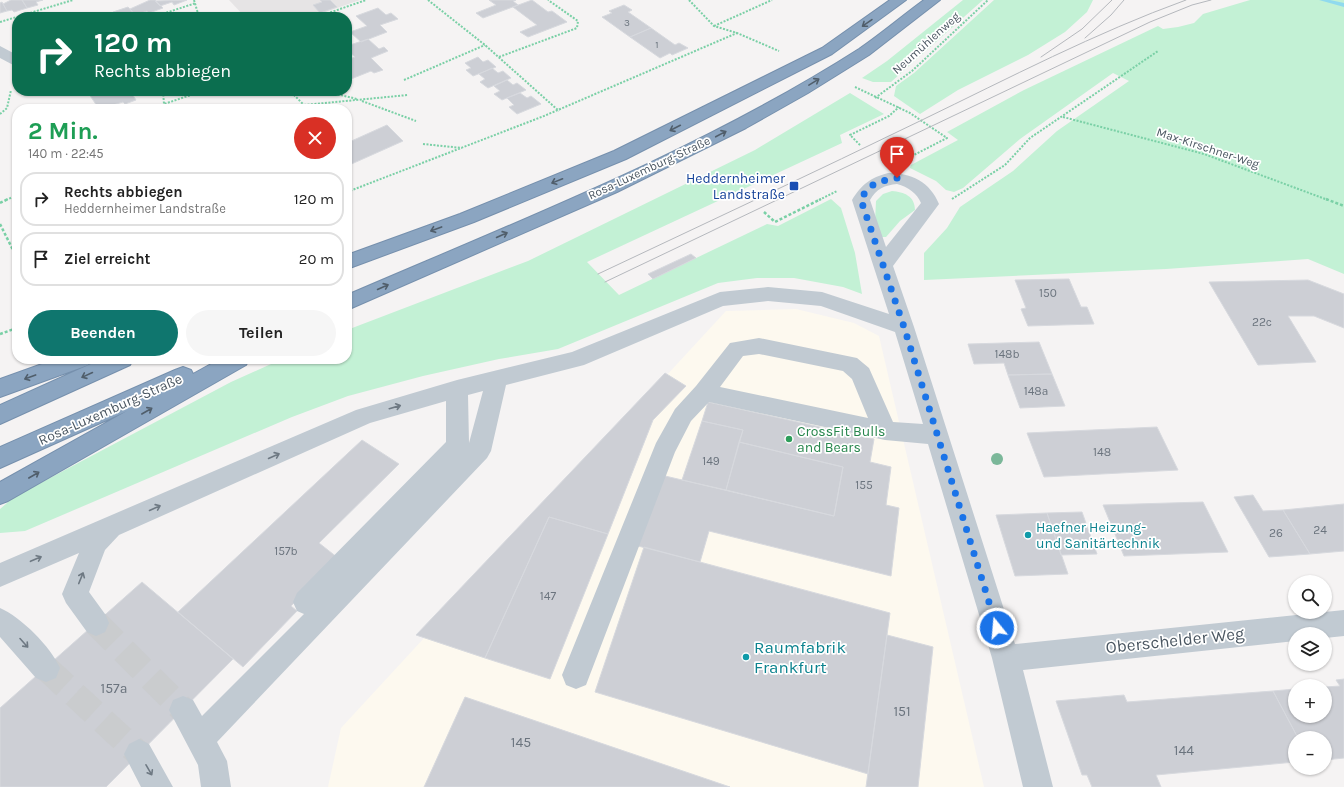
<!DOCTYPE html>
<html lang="de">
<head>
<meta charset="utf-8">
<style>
	:root { --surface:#fff; --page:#f6f6f6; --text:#222; --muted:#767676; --line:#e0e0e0; --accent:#0f766e }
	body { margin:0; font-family:Karla,sans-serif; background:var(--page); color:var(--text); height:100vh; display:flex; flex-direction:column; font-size:15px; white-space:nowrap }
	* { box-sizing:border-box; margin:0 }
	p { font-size:13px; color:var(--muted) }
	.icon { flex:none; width:22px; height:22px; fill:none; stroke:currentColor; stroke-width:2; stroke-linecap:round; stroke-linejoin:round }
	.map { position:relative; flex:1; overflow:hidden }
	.drawer { position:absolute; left:12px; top:104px; width:340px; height:260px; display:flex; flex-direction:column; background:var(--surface); border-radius:16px; box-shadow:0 1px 3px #0004 }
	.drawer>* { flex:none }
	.banner { position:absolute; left:12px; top:12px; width:340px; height:84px; border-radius:16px; box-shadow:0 1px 3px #0004; background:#0b6e4f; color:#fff; overflow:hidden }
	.tools { position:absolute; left:1288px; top:575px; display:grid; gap:8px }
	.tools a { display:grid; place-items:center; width:44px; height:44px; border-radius:50%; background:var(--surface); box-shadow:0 1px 3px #0004; font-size:20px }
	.pin { position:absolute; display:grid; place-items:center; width:34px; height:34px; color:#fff; margin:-41px -17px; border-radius:50% 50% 50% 0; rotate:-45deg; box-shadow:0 0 4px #0007 }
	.pin .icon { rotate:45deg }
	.me { position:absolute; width:44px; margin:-22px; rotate:343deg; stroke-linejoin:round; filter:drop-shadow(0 0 3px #0008) }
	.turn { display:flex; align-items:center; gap:14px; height:84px; padding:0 16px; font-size:18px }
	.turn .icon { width:52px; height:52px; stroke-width:2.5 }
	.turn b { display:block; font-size:28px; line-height:34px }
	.round { display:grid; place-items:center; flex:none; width:42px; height:42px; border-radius:21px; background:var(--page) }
	.head { display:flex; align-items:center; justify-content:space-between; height:68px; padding:0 16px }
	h1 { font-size:24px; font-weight:700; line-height:30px; color:#1e9e55 }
	.cta { display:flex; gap:8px; margin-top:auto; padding:8px 16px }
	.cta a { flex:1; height:46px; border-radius:24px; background:var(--accent); color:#fff; font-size:16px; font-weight:700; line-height:46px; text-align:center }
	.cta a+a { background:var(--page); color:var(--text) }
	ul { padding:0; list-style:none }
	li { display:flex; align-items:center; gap:12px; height:54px; margin:0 8px 6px; padding:0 8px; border:2px solid var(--line); border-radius:16px }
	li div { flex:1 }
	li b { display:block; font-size:15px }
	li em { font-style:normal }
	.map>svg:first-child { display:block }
</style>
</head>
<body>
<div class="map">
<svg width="1344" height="787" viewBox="0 0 1344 787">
	<rect width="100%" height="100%" fill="#f5f3f3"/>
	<path fill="#fdf9ef" d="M796,309L854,323L879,336L984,787H328L341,728L726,311Z"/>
	<path fill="#e6e4e5" d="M229,0H360L311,17H245Z"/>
	<path fill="#c3f1d5" d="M963,0H983L891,82H873L862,78L887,61Z
		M994,0H1093L1087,12L1065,32L1028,55L958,90L920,114L894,96L896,86L914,73Z
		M1250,0H1344V274L1308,259L1166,269L924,280V253L947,228L960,207L1013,171L1057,131L1129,81L1113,73L1020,139L963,188L954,192L946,190L936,181L910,168L911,165L958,140L947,132L1024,90L1158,26L1163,29L1178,27L1194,23L1203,14Z
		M850,93L884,114L840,135L842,143L587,262L619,295L767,224L778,226L831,199L841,208L855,253L862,294L843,287L794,278H757L718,283L558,349L499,359L423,376L348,396L292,417L25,531L0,533V509L14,497L231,382L282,359H347V330L528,261L755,150Z
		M892,191C904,192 915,196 915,210L900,221L886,237H880L875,222L876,201L883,194Z"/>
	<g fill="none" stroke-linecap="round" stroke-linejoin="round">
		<path fill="#90daee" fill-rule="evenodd" d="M1319,0H1330L1344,3V7Z"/>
	</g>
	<path fill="#cdcfd5" stroke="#d7d9de" d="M11,0H22L27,8L14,12L12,10L7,11L3,4Z
		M22,0H43L36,2L38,5L27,8Z
		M150,0H155L163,8L149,13L147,11L135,15L130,9Z
		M187,0L174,5L172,2L160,6L155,1Z
		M320,0H330L337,7L320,13L313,5L322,2Z
		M489,0H516L513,1L518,5L483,18L476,13L496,5Z
		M532,0L548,12L552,11L567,22L528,37L520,32L537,25L513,7Z
		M2,2L7,11L0,13V3Z
		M624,5L632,10L628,12L651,28L630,37L602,17L612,13L609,11Z
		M128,7L137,17H104L115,14L113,12Z
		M378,8L386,15L391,13L398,19L380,25L387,32L361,42L350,32L367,26L356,16Z
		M651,28L675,45L679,43L688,48L672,55L670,53L660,58L630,37Z
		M368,39L379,49L384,47L388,51L371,58L383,70L374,73L371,71L351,79L347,75V60L355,57L347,50V46Z
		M478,57L483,62L488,60L496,67L473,76L466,70L471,68L465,63Z
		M492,68L498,73L503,71L511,78L488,88L480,82L485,79L479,74Z
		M507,80L513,85L517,83L526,90L502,100L494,94L500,91L494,86Z
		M98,91H130L136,100L125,104L123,102L99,109L89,94Z
		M520,93L527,98L531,96L541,104L517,114L509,107L514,105L507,98Z
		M387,125L403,141L347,166V143Z
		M691,254L696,258L653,279L648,274Z
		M1069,279L1081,307H1087L1094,324L1028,326L1021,309L1026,308L1015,280Z
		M1308,280L1344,294V328L1314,316H1288L1316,362L1258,365L1209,282Z
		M1039,342L1052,374L1008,375L1004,363L974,364L968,344Z
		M665,373L686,386L653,420L608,534L549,517L485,658L416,635Z
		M1052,374L1065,406L1020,408L1008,375Z
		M708,402L874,439L870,462L891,467L886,505L899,508L891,576L709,531L700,562L638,546L661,475L834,516L843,467L739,442L743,430L702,421Z
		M702,421L743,430L726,490L682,480Z
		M1157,427L1178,470L1044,477L1027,433Z
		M362,440L399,464L319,543L338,558L291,606L297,611L243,667L178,612Z
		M739,442L843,467L834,516L726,490Z
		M1253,495L1263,511L1283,510L1310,554L1269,557L1234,497Z
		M1203,502L1228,552L1124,556L1103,505Z
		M1344,504V551L1310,554L1283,510Z
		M1082,512L1097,554L1061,555L1047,513Z
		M1047,513L1068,574L1015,576L996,515Z
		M549,517L608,534L550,679L485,658Z
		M644,547L890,613L868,774L595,692Z
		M142,582L233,659L106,787H0V708Z
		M887,635L933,647L918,787H866Z
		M1344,679V758L1325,760V738H1298L1273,691L1295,689V716H1325V687L1340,686L1336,680Z
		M1273,691L1298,738H1295V762L1156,775L1161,787H1092L1087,775H1082L1056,701L1124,695L1127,702Z
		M465,697L730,787H424Z"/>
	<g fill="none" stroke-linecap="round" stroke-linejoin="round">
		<path stroke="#caccce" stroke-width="26" stroke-dasharray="26 13" stroke-linecap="butt" d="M96,623L183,710
			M46,668L139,754"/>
		<g stroke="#7690ad" stroke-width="2">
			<path id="highway" d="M890,0H906L832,54L626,159L474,222L347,269V255L460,214L614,151L822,48Z
				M924,0H940L869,55L808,93L746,128L617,192L347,310V295C521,220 699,151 859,49C881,34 902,16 924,0Z
				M56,359H91L88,365L0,397V379Z
				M102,359H133L130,365L0,424V405Z
				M220,359H249L246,365L8,501L0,504V482L127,411L0,468V447L175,370L183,367L191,370L193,374Z"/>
		</g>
		<path stroke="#7ad0a6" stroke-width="2" stroke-dasharray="2 1.5" stroke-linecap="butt" d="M194,0L199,17
			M428,0L485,45L559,111
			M689,0L714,26L737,33L779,51
			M153,17L196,3
			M317,17L366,0
			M0,22L73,0
			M714,26L772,0
			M499,57L577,28L578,21L548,0
			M404,80L485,45
			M855,87L910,113L947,138L908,158
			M163,91L164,104
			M324,91L357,99
			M875,98L912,71L988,0
			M362,101L416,121
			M304,105L408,95
			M160,109L164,104L203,91
			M289,109L304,105L290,91
			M0,114L7,108L11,90
			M1063,117L1204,154L1328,200
			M423,144L462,148
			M860,145L850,135L889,116L899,107
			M899,147L911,158
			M347,192L544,116L737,33
			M952,199L1005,165L1030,138L1158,51
			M6,200L17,195
			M819,200L837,191"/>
		<path stroke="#7ad0a6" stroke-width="2.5" stroke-dasharray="3 2" stroke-linecap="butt" d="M1326,199L1344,206
			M0,203L8,199
			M764,212L775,222L821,199
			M0,224L17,258
			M0,334L17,328"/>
		<path fill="#c1cad2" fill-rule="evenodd" d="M0,46L17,55V67L0,58Z
			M888,173C912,173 930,182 939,204L893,266L914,327L1015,644L1344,610V636L1325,638V634H1295V641L1023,670L1053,787H1023L992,658L928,444L885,440L709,402L691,421L675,452L586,685L576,689L566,685L562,675L656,443L675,409L696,386L730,343L759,338L857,358L869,368L893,422L923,424L895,332L821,306L768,301L723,306L584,365L506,385L491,451L487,458L217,742L227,761L231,787H201L198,765L169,710L173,700L183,696L193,700L202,716L304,614L297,611L293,602L297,593L446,442V401L370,423L119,535L105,550L89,592L105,614L109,623L105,632L96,636L87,632L66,603L62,594L79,553L0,587V563L356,410L457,380L572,352L720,292L768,287L822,292L889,314L852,200C862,184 870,178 888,173ZM897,184C908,187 917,193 921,203L886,247L870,200C876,189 885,185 897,184ZM759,354L843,371L852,379L868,418L720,387L743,356ZM483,391L469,443L468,395Z
			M0,608C21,617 51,647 60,668L56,678L46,682L36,678L0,637Z
			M139,739L149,744L173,787H141L124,754L129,744Z"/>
		<use href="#highway" fill="#8ba5c1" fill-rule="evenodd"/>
		<path stroke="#b5b8bd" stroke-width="1" d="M1085,38L1111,15L1124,0
			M1041,57L1082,29L1112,0
			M598,274C706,223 815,172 922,120C1009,78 1095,33 1186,0
			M605,282L1150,22L1192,5L1211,0"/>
	</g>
	<circle fill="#7bb799" cx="997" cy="459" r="6"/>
	<defs><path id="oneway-shaft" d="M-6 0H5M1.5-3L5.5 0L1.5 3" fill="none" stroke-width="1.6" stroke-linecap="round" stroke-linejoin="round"/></defs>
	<g stroke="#505e6b">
		<use href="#oneway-shaft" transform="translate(867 23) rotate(145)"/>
		<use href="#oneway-shaft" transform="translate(814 82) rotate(-31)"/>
		<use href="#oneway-shaft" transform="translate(675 128) rotate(153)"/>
		<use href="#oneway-shaft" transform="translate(721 134) rotate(-28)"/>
		<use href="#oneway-shaft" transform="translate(557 181) rotate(158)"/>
		<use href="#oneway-shaft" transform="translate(436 229) rotate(160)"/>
		<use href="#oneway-shaft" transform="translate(502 235) rotate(-24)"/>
		<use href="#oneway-shaft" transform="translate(383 287) rotate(-24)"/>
		<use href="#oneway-shaft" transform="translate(87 375) rotate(155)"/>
		<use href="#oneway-shaft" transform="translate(30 377) rotate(160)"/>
		<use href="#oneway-shaft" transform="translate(147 411) rotate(-30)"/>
		<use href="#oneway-shaft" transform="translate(34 475) rotate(-30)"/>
	</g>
	<g stroke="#6e7983">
		<use href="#oneway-shaft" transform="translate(395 407) rotate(-16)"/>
		<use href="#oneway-shaft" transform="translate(274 456) rotate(-24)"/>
		<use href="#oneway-shaft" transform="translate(155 508) rotate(-24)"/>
		<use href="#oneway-shaft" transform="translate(36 559) rotate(-23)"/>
		<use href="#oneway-shaft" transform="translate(81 578) rotate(-68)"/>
		<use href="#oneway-shaft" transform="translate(24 643) rotate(48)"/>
		<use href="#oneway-shaft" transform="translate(149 770) rotate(60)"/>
	</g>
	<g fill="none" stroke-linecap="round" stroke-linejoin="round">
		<path stroke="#1a73e8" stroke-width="7" stroke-dasharray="0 12.6" d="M897,178C880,181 868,183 861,200L904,327L997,628"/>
	</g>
	<rect fill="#1a4fb4" stroke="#fff" stroke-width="1.5" x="789" y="181" width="10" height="10" rx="2"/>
	<circle fill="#2e9e5b" stroke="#fff" stroke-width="1.5" cx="789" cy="439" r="4"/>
	<g fill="#0f9aa8" stroke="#fff" stroke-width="1.5">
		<circle cx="1028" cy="535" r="4"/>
		<circle cx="746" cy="657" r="4"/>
	</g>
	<g text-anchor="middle" stroke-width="3.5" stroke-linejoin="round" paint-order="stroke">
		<g font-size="10" fill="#6b747e">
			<text x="627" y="26">3</text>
			<text x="657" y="48">1</text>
		</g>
		<g font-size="12" fill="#4a5661" stroke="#fff">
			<text transform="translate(926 43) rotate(-42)" y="4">Neumühlenweg</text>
			<text transform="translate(1208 148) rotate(18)" y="4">Max-Kirschner-Weg</text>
			<text transform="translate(649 168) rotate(-25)" y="4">Rosa-Luxemburg-Straße</text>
		</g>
		<g font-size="12" fill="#6b747e">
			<text x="1048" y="297">150</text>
			<text x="1262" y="326">22c</text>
			<text x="1007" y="358">148b</text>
			<text x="1036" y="395">148a</text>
			<text x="1102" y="456">148</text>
			<text x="711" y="465">149</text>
			<text x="864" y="489">155</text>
			<text x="1320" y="534">24</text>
			<text x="1276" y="537">26</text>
			<text x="286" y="555">157b</text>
			<text x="548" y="600">147</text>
		</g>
		<g font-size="14" fill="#164399" stroke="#fff" text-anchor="end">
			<text x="785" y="183">Heddernheimer<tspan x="785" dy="16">Landstraße</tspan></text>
		</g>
		<g font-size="14" fill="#4a5661" stroke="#fff">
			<text transform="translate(110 409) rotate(-24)" y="5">Rosa-Luxemburg-Straße</text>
		</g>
		<g font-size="14" fill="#27864d" stroke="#fff" text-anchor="start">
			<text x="797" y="436">CrossFit Bulls<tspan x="797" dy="16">and Bears</tspan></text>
		</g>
		<g font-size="14" fill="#0d838f" stroke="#fff" text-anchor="start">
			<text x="1036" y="532">Haefner Heizung-<tspan x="1036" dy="16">und Sanitärtechnik</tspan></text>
		</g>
		<g font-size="14" fill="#6b747e">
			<text x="114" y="693">157a</text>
			<text x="902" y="716">151</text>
			<text x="521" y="747">145</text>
			<text x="1184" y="755">144</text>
		</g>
		<g font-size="17" fill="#4a5661" stroke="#fff">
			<text transform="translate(1175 640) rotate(-6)" y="6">Oberschelder Weg</text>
		</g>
		<g font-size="17" fill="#0d838f" stroke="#fff" text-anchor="start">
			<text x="754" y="653">Raumfabrik<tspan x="754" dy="20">Frankfurt</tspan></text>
		</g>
	</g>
</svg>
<div class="tools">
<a><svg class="icon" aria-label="search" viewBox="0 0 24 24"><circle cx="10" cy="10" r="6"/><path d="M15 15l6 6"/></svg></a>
<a><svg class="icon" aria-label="layers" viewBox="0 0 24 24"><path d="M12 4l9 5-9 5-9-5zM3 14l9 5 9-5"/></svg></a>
<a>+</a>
<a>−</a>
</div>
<div class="pin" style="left:897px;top:178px;background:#d93025"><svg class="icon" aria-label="arrive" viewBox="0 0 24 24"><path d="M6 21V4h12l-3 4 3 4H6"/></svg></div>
<svg class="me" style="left:997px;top:628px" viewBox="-20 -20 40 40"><circle r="17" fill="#1a73e8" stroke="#fff" stroke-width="3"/><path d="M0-11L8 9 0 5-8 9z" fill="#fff"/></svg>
<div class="banner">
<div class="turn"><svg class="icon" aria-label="right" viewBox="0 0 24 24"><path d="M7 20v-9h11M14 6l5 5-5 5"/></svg><div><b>120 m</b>Rechts abbiegen</div></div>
</div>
<section class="drawer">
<div class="head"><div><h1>2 Min.</h1><p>140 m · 22:45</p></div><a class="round" style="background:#d93025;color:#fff"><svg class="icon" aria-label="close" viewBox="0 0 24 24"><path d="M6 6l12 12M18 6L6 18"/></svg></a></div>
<ul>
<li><svg class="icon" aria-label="right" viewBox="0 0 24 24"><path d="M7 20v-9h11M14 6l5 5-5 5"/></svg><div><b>Rechts abbiegen</b><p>Heddernheimer Landstraße</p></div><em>120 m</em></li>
<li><svg class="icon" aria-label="arrive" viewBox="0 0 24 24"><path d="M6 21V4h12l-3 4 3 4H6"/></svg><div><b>Ziel erreicht</b></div><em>20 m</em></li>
</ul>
<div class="cta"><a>Beenden</a><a>Teilen</a></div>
</section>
</div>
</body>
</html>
